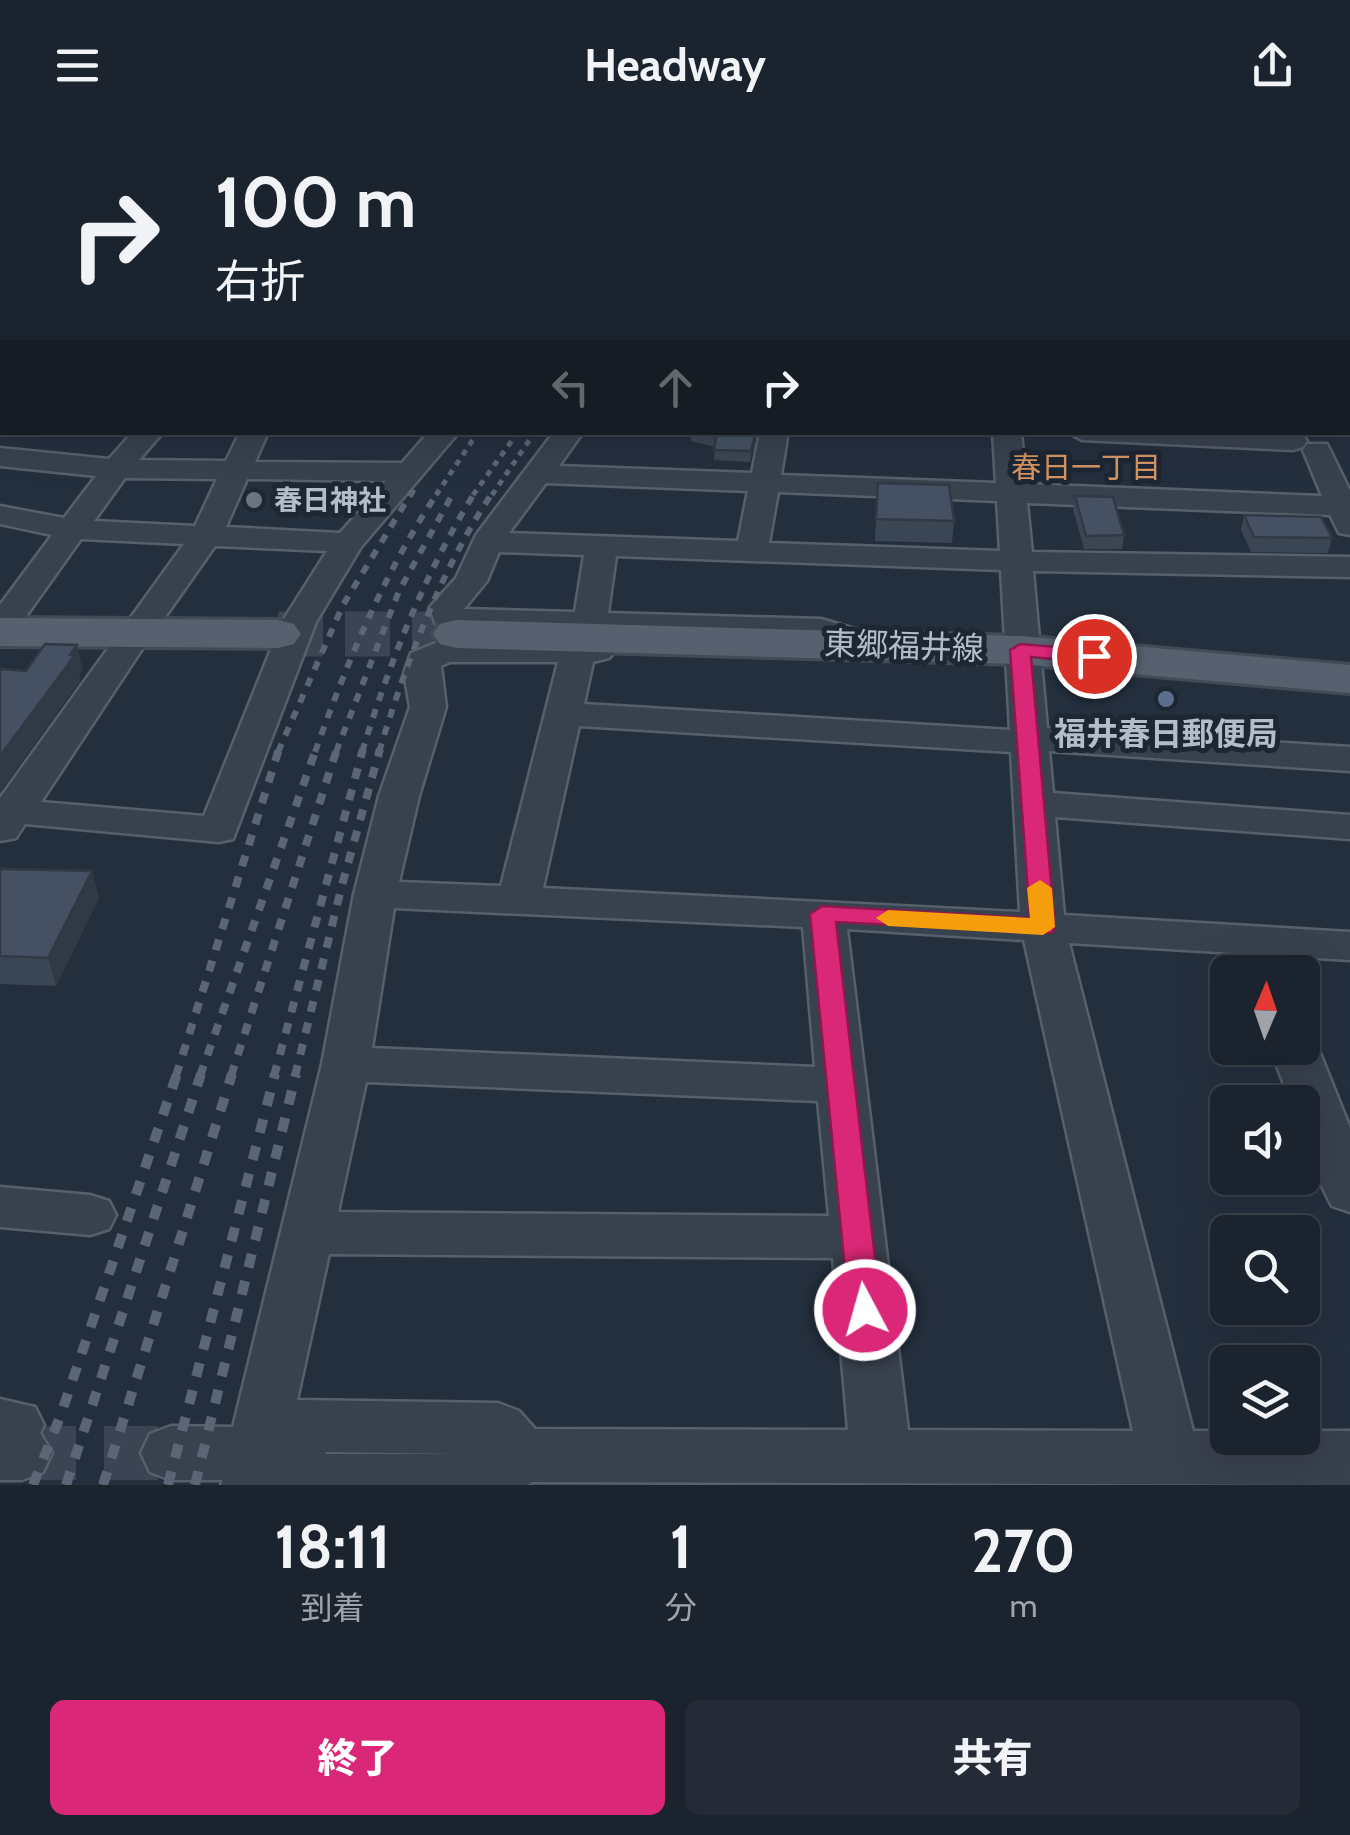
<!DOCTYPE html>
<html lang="ja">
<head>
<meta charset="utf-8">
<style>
	:root { --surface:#1b232e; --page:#242b36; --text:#f1f3f6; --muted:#a0a4aa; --line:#39404a; --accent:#db2777 }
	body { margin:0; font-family:Cabin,"Noto Sans JP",sans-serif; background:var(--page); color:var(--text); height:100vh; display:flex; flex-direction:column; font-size:38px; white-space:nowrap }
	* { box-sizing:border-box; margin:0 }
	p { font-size:32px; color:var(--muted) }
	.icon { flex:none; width:55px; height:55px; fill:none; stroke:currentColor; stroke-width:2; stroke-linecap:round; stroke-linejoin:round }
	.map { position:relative; height:1355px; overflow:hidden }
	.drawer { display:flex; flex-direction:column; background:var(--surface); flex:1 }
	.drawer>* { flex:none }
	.banner { position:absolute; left:0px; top:0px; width:1350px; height:305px; box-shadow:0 10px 40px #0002,0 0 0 2px var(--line); background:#1b232e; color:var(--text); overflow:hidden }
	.needle { width:65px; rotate:2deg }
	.controls { position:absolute; left:1210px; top:825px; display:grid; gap:20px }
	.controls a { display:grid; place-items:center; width:110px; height:110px; border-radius:15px; background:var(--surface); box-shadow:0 10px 40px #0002,0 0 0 2px var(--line); font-size:50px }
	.pin { position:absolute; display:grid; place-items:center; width:85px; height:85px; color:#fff; margin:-42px; border:5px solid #fff; border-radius:50%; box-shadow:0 2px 10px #0007 }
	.me { position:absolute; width:110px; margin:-55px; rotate:354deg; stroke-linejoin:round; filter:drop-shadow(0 0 8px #0008) }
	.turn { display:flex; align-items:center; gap:35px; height:210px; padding:0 50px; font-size:45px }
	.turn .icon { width:130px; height:130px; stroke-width:2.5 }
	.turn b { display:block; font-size:70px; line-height:85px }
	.lanes { display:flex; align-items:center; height:95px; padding:0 50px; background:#0003; justify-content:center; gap:50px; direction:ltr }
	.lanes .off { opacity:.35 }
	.eta { display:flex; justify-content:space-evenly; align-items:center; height:170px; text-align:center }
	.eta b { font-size:60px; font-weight:800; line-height:70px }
	.cta { display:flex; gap:20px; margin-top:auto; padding:20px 50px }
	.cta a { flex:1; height:115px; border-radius:15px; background:var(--accent); color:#fff; font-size:40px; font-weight:800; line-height:115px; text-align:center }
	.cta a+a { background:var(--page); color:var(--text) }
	header { display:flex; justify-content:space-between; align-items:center; height:130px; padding:0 50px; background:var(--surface); font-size:45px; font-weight:800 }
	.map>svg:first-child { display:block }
</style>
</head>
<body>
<header><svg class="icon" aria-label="menu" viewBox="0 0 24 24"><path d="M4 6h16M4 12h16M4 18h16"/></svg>Headway<svg class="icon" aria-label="share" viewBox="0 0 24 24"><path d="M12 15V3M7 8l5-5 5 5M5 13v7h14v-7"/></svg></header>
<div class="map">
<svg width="1350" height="1355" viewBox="0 0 1350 1355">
	<rect width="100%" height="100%" fill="#242f3e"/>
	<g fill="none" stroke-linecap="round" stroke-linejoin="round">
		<path stroke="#3a4453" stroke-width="54" stroke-dasharray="54 28" stroke-linecap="butt" d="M22,1323H171"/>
		<path stroke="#3a4453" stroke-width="45" stroke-dasharray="45 22" stroke-linecap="butt" d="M278,504H456"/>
		<g stroke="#565f6c" stroke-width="5">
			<path id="minor" d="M161,0H212L213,2H162Z
				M404,0H425L426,2H405Z
				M940,0H972L973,2H941Z
				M1140,0H1158V2H1140Z
				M0,87L2,88V102L0,101Z
				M1348,88L1350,89V103L1348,102Z
				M0,159H2V173H0Z
				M0,242H2V258H0Z
				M133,302H163L139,330L226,331L240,302H268L255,332L402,333L429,302H459L361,417L316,492L233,709L219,712L25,694L16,708L0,711V668L115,509L127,506L139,509L144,516L41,672L204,686L282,492L327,421L215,416L158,497L146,500L134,497L129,490L184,414L81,409L19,496L0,498V475L52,405L0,394V376L64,388L96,346L0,336V318L109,329ZM125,348L217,349L195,396L94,391ZM247,349L386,351L340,403L226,397Z
				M554,302H583L559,336L752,343L760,302H788L781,345L996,353L993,302H1021L1026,354L1322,366L1303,320L1307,314H1327L1350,361V405L1339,403L1330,385L1027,373L1032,422L1350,427V447L1033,441L1047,598L1350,617V641L1049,621L1053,663L1350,685V709L1055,687L1064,785L1350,802V830L1069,813L1193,1301H1228V1308H1302V1301H1350V1355L532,1352L528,1355H221L223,1350H171L150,1342L141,1323L150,1304L171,1296L233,1297L322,934L354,764L379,666L410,577L404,543L411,523L443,510H597L609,514L615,521L609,528L593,532L584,574L1010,600L1001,440L616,426L608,483L821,489L882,507L887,514L882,521L870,524L818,509L457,499L435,493L430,477L456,448L476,405ZM546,353L748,361L738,411L509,403ZM778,362L997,371L1000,421L769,413ZM499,422L584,425L575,482L464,479L487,451ZM450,532H558L501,756L399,752L419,666L446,577L441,536ZM579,596L1011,622L1020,782L543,758ZM394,778L803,797L815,937L372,918ZM847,799L1024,810L1133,1301L908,1300ZM366,952L818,971L829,1086L338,1082ZM329,1124L833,1128L848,1300L535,1299L519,1281L498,1273L297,1270ZM325,1322L464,1324H326Z
				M1068,302H1293L1303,305L1307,311L1303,317L1293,320L1082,310Z
				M1302,904L1311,906L1318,918L1350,998V1082L1332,1076C1314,1043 1302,1010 1302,972H1291L1270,918H1302Z
				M0,1057L90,1065L109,1071L116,1085L109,1099L90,1105L0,1097Z
				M0,1269L35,1277L44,1295L40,1303L52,1323L43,1342L22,1350H0Z"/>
		</g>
		<g stroke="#414a57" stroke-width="6">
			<path id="major" d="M0,488L278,490L294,494L301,504L294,514L278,518L0,516Z
				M456,490L1020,506L1350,535V563L1020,534L456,518L440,514L433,504L440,494Z"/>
		</g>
		<path stroke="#44595c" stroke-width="2.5" stroke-dasharray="4 4" stroke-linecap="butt" d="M458,0L462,2
			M492,0L498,2
			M574,0L582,2
			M857,0L874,2
			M904,0L920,2"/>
		<use href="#minor" fill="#38414e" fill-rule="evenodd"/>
		<use href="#major" fill="#56606e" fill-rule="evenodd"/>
		<path stroke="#5a6575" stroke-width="2.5" d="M0,3L5,0"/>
		<path stroke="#5a6575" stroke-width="4" stroke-dasharray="5 5" stroke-linecap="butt" d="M883,2L888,0
			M922,2L927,0"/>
		<path stroke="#5a6575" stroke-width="5" stroke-dasharray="6 6" stroke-linecap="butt" d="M411,365L416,356
			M436,365L478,302
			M473,365L518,302
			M492,365L535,302"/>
		<path stroke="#5a6575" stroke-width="6" stroke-dasharray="9 9" stroke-linecap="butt" d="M278,622L343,475L412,362
			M315,622C348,530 384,443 438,362
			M336,622L399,461L451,367
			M362,622C390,531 425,443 475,362
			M379,622C406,533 441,439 493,362"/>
		<path stroke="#5a6575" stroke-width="8" stroke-dasharray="11 11" stroke-linecap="butt" d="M176,946L279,619
			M200,946L316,619
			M231,946L337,619
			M274,946L363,619
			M295,946L342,755L380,619"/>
		<path stroke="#5a6575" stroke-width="10" stroke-dasharray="14 14" stroke-linecap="butt" d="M33,1355L60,1287L177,944
			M66,1355L201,944
			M103,1355L232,944
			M168,1355L275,944
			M195,1355L296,944"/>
	</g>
	<path fill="#3b4654" d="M0,33H2V82L0,81Z
		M691,302H758L750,332L714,330L715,317L691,311Z
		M878,353L954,391L952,413L875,411Z
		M1075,366L1124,405L1122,419H1084L1073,379Z
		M1244,385L1332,408L1328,423L1251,422L1241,400Z
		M0,739L92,741L99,768L56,856L0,854Z"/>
	<path fill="#303945" d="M756,302H758L750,332L751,321Z
		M77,515L83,540L79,545L81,550L0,662V626Z
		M92,741L99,768L56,856L48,828Z"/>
	<path fill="#455162" stroke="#303945" stroke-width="2.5" d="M0,33H2V53H0Z
		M698,302H756L751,321L714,320L716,307Z
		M878,353L949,355L954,391L876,389Z
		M1075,366L1113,367L1124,405L1086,406Z
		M1244,385L1321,387L1332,408L1254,407Z
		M45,514L77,515L70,525H75L0,626V539L26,541Z
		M0,739L92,741L48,828L0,826Z"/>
	<path fill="#db2777" stroke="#8e194d" stroke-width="2.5" d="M1020,514L1094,520L1104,526L1094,533L1031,527L1055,797L1052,803L836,792L881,1180L876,1189L865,1193L854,1189L849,1180L810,784L822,776L1030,788L1010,520Z"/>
	<path fill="#f59e0b" d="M1040,750L1052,758L1055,797L1043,805L888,796L876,788L888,780L1030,788L1027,758Z"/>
	<circle fill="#6b7280" stroke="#1d2633" stroke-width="4" cx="254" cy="370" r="10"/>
	<circle fill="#5c6f8a" stroke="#1d2633" stroke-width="4" cx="1166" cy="569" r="10"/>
	<g text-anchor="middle" stroke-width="10" stroke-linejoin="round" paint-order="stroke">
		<g font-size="28" font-weight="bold" fill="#b4bcc9" stroke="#1d2633" text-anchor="start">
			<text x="274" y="380">春日神社</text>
		</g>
		<g font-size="30" fill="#d59563" stroke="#1d2633">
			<text x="1086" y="348">春日一丁目</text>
		</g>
		<g font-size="32" fill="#b4bcc9" stroke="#1d2633">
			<text transform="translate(904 516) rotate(2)" y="11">東郷福井線</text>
		</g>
		<g font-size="32" font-weight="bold" fill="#b4bcc9" stroke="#1d2633">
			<text x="1166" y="615">福井春日郵便局</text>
		</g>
	</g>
</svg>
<div class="controls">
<a><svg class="needle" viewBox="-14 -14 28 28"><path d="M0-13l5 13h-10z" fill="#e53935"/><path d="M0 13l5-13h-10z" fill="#a0a4aa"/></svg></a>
<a><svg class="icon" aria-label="sound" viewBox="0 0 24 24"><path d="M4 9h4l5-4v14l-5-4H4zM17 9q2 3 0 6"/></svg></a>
<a><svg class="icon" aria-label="search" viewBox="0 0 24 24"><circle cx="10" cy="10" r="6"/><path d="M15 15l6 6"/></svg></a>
<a><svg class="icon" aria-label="layers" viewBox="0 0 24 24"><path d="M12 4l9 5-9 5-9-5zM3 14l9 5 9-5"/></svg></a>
</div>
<div class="pin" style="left:1094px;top:526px;background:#d93025"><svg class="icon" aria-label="arrive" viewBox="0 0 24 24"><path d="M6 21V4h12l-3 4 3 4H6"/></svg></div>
<svg class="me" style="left:865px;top:1180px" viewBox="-20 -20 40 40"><circle r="17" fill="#db2777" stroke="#fff" stroke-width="3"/><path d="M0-11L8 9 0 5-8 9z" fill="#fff"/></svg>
<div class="banner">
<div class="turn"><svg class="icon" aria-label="right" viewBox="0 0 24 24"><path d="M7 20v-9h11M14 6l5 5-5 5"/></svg><div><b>100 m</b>右折</div></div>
<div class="lanes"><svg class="icon off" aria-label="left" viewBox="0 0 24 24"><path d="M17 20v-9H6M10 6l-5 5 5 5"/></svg><svg class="icon off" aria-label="ahead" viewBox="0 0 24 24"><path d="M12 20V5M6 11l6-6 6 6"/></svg><svg class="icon" aria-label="right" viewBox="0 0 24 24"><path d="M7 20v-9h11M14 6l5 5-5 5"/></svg></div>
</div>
</div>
<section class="drawer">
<div class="eta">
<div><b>18:11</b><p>到着</p></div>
<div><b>1</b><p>分</p></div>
<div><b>270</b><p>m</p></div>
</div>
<div class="cta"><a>終了</a><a>共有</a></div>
</section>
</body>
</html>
